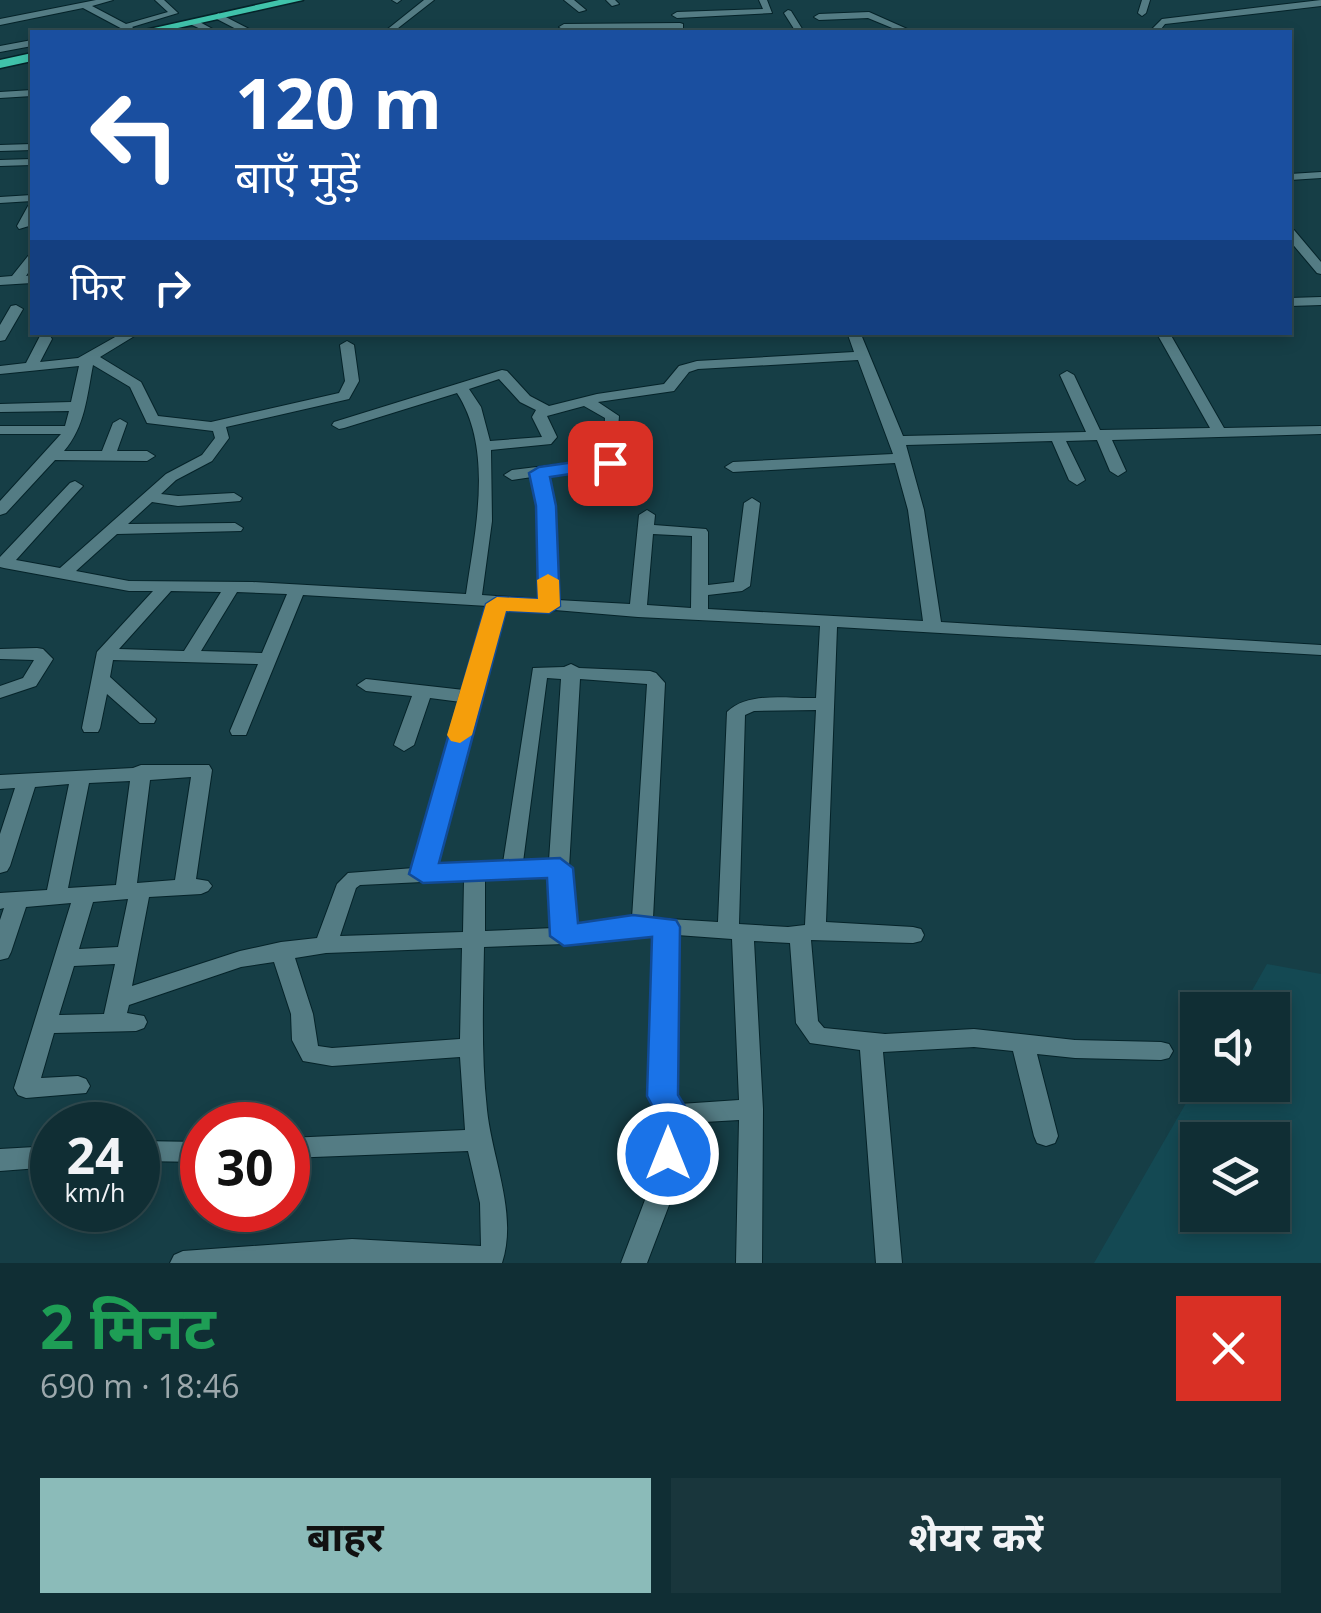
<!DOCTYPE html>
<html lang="hi">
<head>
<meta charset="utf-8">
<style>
	:root { --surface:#102e34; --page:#19363c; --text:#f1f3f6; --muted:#9ca8ac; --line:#304a4f; --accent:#8bbbb9 }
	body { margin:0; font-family:"Open Sans","Noto Sans Devanagari",sans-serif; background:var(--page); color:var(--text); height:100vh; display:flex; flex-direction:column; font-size:38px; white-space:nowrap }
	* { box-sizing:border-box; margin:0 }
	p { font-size:32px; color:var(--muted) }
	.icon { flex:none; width:55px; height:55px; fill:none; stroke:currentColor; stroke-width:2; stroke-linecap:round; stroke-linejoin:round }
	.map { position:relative; height:1263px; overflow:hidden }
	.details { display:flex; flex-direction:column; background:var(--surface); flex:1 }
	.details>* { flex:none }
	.hud { position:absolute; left:30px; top:30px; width:1262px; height:305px; border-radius:0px; box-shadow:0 5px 15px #0003,0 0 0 2px var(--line); background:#1a4fa0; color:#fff; overflow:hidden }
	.buttons { position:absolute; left:1180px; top:992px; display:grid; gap:20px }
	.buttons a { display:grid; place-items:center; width:110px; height:110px; border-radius:0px; background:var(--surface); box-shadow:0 5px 15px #0003,0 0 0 2px var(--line); font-size:50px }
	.speed { position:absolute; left:30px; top:1102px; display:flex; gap:20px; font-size:50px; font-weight:700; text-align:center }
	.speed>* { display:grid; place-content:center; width:130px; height:130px; border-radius:50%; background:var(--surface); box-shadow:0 5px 15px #0003,0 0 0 2px var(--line); line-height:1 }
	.speed small { font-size:25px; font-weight:400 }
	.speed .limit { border:15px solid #d22; background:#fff; color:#111 }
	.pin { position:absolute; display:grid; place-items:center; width:85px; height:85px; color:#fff; margin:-42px; border-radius:20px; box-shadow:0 5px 15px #0006 }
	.me { position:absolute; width:110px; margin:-55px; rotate:0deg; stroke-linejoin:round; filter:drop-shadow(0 0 8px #0008) }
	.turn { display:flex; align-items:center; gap:35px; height:210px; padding:0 40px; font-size:45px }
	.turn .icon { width:130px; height:130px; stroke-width:2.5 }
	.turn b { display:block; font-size:70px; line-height:85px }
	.then { display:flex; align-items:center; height:95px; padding:0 40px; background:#0003; gap:20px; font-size:38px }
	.round { display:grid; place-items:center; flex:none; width:105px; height:105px; border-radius:0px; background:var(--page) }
	.summary { display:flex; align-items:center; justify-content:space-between; height:170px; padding:0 40px }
	h1 { font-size:60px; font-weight:700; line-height:75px; color:#1e9e55 }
	.primary-button { display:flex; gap:20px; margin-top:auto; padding:20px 40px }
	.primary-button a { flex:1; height:115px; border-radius:0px; background:var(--accent); color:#111; font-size:40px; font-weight:700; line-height:115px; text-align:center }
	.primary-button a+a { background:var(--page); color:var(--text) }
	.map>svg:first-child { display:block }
</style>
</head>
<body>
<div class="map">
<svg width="1321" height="1263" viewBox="0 0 1321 1263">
	<rect width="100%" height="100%" fill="#163e46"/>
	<path fill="#144953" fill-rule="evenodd" d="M1267,964L1321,974V1263H1094L1197,1084L1272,1085V1010H1241ZM1198,1140H1272V1215H1198Z"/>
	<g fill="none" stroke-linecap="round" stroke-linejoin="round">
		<g stroke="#052329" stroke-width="2">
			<path id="minor" d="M96,0H113L92,6L126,24L168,12L155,0H164L178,13L132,27L138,32H128L83,8L0,25V19Z
				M392,0H401L397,3Z
				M424,0H434L393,32H384Z
				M564,0H574L586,10L579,12Z
				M606,0H615L619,4L612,6Z
				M759,0H767L772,13L677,18L672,15L677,12L763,9Z
				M1142,0H1150L1146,13L1142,16L1138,13Z
				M1321,0V6L1165,24L1161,29L1166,32H1075L1080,29H1152L1162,19Z
				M788,10L791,11L804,32H796L784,13Z
				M869,12L914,32H902L868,18L819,20L814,17L819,14Z
				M218,13L251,30L253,32H242L215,18Z
				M190,20H196L218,32H207L190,24Z
				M680,23L683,24V28L564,30L559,27L564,24Z
				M32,40V46L0,52V46Z
				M32,90V96L0,98V92Z
				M32,144V150L0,151V145Z
				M32,159V165L0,166V160Z
				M1321,172V178L1290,180V174Z
				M32,195V201L0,203V197Z
				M32,204V219L29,226L19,229L17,226L28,206Z
				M1290,229L1294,230L1321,262V274L1317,273L1290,241Z
				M32,255V267L26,276L32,275V283L0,285V277L12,276L28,256Z
				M1321,297V305L1290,306V298Z
				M16,305L23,309L5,340L0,341V325L11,306Z
				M124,332H141L100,357L141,382L158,416L211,422L339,393L345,381L340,345L347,341L354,345L359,381L349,399L226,427L229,438L212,461L176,480L161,494L178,496L234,493L242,498L240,501L178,506L152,502L128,524L235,523L243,528L241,531L117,534L76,571L129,581L252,582L466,594C475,531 494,450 457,393L344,428L339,429L332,425L334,422L502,370L507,371L530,396L549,406L597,394L664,384L679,366L697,361L854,352L847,332H860L903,436L1086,432L1060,375L1067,371L1074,375L1100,430L1210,428L1156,332H1169L1224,428L1321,426V434L1112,440L1126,471L1118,476L1110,471L1097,440L1066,441L1085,480L1077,485L1069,480L1052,441L906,445L924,510L941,622L1321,645V655L837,627L826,922L913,927L921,929L924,935L921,941L913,943L811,940L818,1021L824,1028L885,1034L974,1029L1075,1040L1161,1042L1169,1044L1173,1051L1169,1058L1161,1060L1075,1058L1037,1054L1058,1136L1055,1143L1046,1146L1037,1143L1034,1136L1013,1051L974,1047L883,1052L902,1263H876L860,1050L810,1043L796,1023L790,943L754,941L763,1109L762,1263H736L739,1120L687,1123L674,1192L647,1263H621L648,1192L664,1120L650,1096L655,934L642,933L565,944L484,947C483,1002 481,1055 487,1110C492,1159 518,1214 502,1263H170L174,1255L183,1251L352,1239L481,1246L480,1203L468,1151L288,1158V1138L465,1130L460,1057L332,1066L303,1061L292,1040L291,1014L274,962L241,967L129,1005L127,1013L144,1016L147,1022L144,1028L136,1031L54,1033L41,1078L78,1076L86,1079L90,1086L86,1093L26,1098L18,1095L14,1088L71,903L26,907L11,952L8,958L0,960V920L4,908L0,909V893L47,890L69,784L35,787L10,866L7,871L0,873V834L15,788L0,789V775L133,768L141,765H209L212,770L196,879L208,881L212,886L208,891L201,894L149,897L132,986L240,951L281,942L317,938L337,884L348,873L414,868L461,702L430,698L414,745L404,751L394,745L412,696L366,691L357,685L366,679L464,690L488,606L303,595L246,735H232L230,731L258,664L113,660L110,677L156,719L154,723H140L107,694L100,728L98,732H84L82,728L97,652L153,591H129L4,568L0,567V557L70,483L75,481L83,486L80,489L16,560L60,568L166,474L202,455L215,438L213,431L147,423L130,387L93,365C87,396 85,427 64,451H102L113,423L120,419L127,423L117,451H147L155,456L147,461L55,460L6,513L0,515V501L61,434H0V426H65L69,411L0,412V404L71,402L79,366L0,374V366L26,363L40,336H50L52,339L40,362L78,358ZM858,360L893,454L733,462L725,467L733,472L895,463L908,510L923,621L708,609V595L742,591L750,586L760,503L752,498L744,503L734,582L708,585V532L706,529L654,525L655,515L647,510L639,515L630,604L557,600L554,506L547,475L615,466L619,416L598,402L674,391L689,372L698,369ZM499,379L520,402L536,410L532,417L542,437L490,441L481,407L469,389ZM584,406L605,418L603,459L512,470L504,475L512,480L532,477L538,506L540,599L482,595L492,521L491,450L551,444L557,437L547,416ZM653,534L692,536L691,608L647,605ZM171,591L221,592L184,651L119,649ZM237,592L287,594L262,653L201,651ZM504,607L549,612L555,610L638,617L820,626L816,698C788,699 748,691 727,712L718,922L653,918L665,683L656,673L650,671L579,668L571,664L564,667L533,668L503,863L435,867ZM547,678L561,679L549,861L523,862ZM580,679L647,684L632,918L575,926L569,868ZM816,710L805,925L788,927L739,924L745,715L754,711ZM191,777L175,880L137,883L150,780ZM130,781L116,885L68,888L89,783ZM549,876L554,928L485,931V879ZM464,880L463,932L340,936L356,888L360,885ZM128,899L118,947L79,949L93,902ZM677,935L732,939L739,1100L680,1104L674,1095ZM462,948L460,1039L332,1048L318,1046L313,1014L295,958L326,953ZM115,964L104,1014L59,1015L74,966Z
				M37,648L43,649L53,659L36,686L0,698V686L23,678L34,660L0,659V649Z
				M138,1141L202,1142V1162L138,1161Z
				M52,1146V1167L0,1171V1149Z"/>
		</g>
		<g stroke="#052329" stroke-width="3">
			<path id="highway" d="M279,0H303L160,32H136Z
				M32,53V61L0,68V60Z"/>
		</g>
		<use href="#minor" fill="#547c84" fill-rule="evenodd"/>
		<use href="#highway" fill="#40c3ab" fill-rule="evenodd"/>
	</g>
	<path fill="#1a73e8" stroke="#114b97" stroke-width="2.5" d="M610,457L617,459V467L550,477L556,506L560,606L549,613L506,611L439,863L560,858L573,868L578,923L633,915L676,920L680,927L678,1095L691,1116L679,1164L668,1168L657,1164L652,1154L659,1118L647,1096L652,937L564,946L550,936L547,878L423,883L409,874L486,604L497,597L538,599L536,506L529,473L539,467Z"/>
	<path fill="#f59e0b" d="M548,574L559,580L560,606L549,613L506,611L472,735L460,743L451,741L447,735L486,604L497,597L538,599L537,580Z"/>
</svg>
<div class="buttons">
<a><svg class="icon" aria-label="sound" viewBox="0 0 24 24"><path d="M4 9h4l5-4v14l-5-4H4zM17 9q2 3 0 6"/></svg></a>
<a><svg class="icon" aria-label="layers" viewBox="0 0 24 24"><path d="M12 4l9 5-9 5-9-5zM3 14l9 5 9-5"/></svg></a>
</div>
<div class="speed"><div>24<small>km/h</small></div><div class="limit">30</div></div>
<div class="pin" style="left:610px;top:463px;background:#d93025"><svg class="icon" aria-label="arrive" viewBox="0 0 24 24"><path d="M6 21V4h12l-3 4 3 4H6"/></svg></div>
<svg class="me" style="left:668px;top:1154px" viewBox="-20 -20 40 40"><circle r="17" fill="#1a73e8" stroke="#fff" stroke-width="3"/><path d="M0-11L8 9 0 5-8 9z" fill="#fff"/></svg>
<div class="hud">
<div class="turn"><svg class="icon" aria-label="left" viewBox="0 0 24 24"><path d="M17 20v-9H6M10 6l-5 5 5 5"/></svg><div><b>120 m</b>बाएँ मुड़ें</div></div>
<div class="then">फिर<svg class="icon" aria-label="right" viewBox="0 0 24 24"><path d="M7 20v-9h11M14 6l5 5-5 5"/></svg></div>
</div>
</div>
<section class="details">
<div class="summary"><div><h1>2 मिनट</h1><p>690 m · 18:46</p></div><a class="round" style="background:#d93025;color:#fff"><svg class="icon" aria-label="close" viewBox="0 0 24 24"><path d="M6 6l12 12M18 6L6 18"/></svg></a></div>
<div class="primary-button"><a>बाहर</a><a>शेयर करें</a></div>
</section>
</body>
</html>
